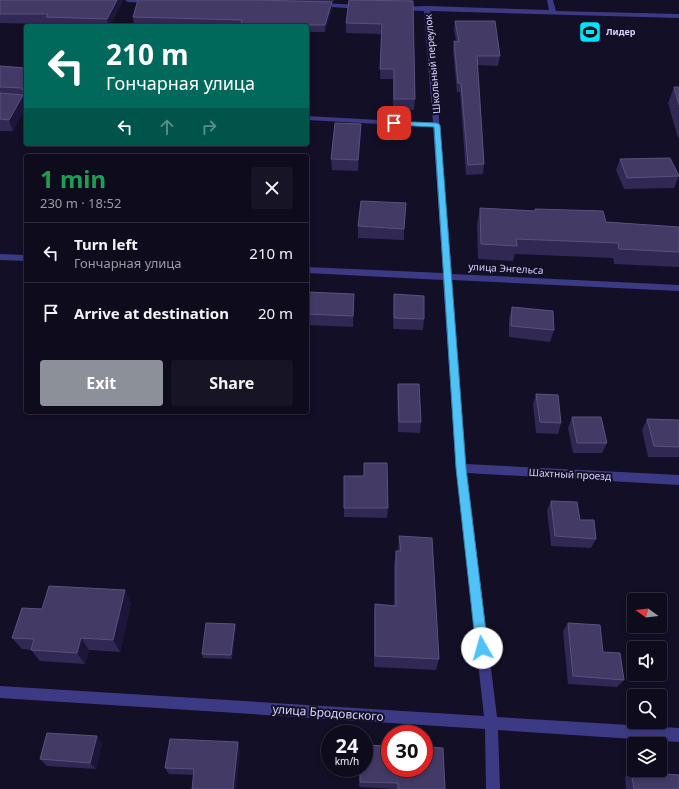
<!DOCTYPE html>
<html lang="en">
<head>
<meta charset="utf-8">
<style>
	:root { --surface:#0e0b1c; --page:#171425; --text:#f1f3f6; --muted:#9b9ba3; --line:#2e2b3b; --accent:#8c9099 }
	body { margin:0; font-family:"Noto Sans",sans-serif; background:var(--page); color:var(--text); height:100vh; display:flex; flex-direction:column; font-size:15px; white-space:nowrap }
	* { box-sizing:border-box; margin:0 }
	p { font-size:13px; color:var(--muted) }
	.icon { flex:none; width:22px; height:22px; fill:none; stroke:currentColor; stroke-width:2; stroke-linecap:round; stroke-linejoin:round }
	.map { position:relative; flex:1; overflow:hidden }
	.details { position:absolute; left:24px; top:154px; width:285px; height:260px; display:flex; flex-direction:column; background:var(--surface); border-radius:4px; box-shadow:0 2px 6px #0003,0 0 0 1px var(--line) }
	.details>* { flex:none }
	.banner { position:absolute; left:24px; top:24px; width:285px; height:122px; border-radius:4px; box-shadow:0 2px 6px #0003,0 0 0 1px var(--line); background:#00695c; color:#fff; overflow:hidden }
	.needle { width:26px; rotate:285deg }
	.controls { position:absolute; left:627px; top:593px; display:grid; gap:8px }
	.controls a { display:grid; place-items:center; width:40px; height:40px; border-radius:4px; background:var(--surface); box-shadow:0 2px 6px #0003,0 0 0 1px var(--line); font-size:20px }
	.speed { position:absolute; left:321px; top:725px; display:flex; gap:8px; font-size:20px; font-weight:700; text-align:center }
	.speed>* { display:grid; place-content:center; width:52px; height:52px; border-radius:50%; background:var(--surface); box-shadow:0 2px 6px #0003,0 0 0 1px var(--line); line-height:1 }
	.speed small { font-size:10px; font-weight:400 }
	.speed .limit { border:6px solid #d22; background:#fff; color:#111 }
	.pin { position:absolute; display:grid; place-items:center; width:34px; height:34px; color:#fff; margin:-17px; border-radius:8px; box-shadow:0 2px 6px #0006 }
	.me { position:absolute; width:44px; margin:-22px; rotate:353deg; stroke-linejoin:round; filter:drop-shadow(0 0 3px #0008) }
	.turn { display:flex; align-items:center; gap:14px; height:84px; padding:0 16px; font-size:18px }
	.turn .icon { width:52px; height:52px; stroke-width:2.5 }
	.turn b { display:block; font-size:28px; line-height:34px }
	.lanes { display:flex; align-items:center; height:38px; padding:0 16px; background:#0003; justify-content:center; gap:20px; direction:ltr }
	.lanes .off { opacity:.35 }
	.round { display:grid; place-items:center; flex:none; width:42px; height:42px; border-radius:4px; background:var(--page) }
	.overview { display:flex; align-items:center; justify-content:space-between; height:68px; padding:0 16px }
	h1 { font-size:24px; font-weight:700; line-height:30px; color:#1e9e55 }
	.primary-button { display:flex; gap:8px; margin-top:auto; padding:8px 16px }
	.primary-button a { flex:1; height:46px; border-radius:4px; background:var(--accent); color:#fff; font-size:16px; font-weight:700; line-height:46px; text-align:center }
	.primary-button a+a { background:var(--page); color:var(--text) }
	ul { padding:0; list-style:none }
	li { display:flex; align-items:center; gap:12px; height:60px; padding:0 16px; border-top:1px solid var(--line) }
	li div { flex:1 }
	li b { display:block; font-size:15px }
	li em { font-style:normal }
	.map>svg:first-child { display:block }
</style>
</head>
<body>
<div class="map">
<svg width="679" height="789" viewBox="0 0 679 789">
	<rect width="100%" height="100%" fill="#130f26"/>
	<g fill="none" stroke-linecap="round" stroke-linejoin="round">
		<path fill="#3d3a85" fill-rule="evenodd" d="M125,0H152L153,1L150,3L128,2Z
			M547,0H553L556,11L679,14V18L430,11L452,274L679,285V291L452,280L466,464L679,475V485L467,473L497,717L679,728V742L498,730L500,789H486L485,729L0,698V686L484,716L456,468L443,280L307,273V267L443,273L433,127L307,120V116L433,123L424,11L400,10L398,9V7L427,6L549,10Z
			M318,3L362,5L365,7L362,9L316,6V4Z
			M0,99L26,101V105L0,103Z
			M0,254L26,255V261L0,260Z"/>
	</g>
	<path fill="#312854" d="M0,0H123L110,26H49L48,24L0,23Z
		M138,0H334L333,2H332V9L325,32H308V34H307V26H198L134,24L133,17Z
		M349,0H412L415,99L414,110L393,109V79H380L381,34L346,33V23Z
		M455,21L500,56L498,66L477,65L484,164L483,174L466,175L460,92H457L453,51L454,41H456L454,30Z
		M0,66L26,68V100V99H24L26,104L13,131H0Z
		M674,87H679V138H678L668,103Z
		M361,124L358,171L332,170L331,159Z
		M620,159L679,176L674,188L624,189L616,170Z
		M480,208L535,211V209L606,222L679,227V267L614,264L613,258L515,254L513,261L478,259L477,224Z
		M358,226L404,229V240L358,238Z
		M307,292L354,306L353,327L307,325Z
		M394,294L424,319L423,330L393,329Z
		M512,307L554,330L550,342L509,337V318Z
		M398,384L421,422L420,433L398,432L397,394Z
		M536,394L561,423L558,434L536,433L533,404Z
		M572,417L607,443L602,453H573L568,428Z
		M647,419L679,420V457H648L642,430Z
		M364,463L388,508L387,518L344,517V476H364Z
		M551,501L580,520L596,539L591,548L551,546L547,510Z
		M399,536L439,659L436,670L374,667V617L375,604L394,606V565L396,551H398Z
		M131,603L120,652L89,650L85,664L40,661L31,650L22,649L12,638Z
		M568,623L603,652L624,680L617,687L568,684L563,631Z
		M235,624L236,628L232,659L203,658L202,654Z
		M102,743L96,769L47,766L40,759Z
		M240,749L236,789H192L194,775L169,774L165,768Z
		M360,768H364L445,789H397L359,787Z
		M631,771L679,789H626L625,777Z"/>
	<path fill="#1d163a" d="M117,0H123L110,26H109L107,19Z
		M332,2V9L325,32V25Z
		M26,89V100L24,93Z
		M23,95L26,104V108L13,131L9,120Z
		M361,124V135L358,171V160Z
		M125,590L131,603L120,652L113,640Z
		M235,624L236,628L232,659L231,655Z
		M81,638L89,650L85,664L77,653Z
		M97,736L102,743L96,769L90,763Z
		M238,742L240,749L236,789H233Z"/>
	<path fill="#433a66" stroke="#5a527e" d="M0,0H117L107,19L46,17L48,14H0Z
		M138,0H255L332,2L325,25H308V27L307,26L241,24L242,20L133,17Z
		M349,0L413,1L415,99H394V69H380L382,24L346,23Z
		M455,21H495L500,56H477L484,164L468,165L461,83H458L454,41L459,42Z
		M0,66L26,68V89L24,93L22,88L0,87Z
		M674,87H679V105Z
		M0,93L23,95L9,120L0,119Z
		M335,123L361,124L358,160L331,159Z
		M670,158L679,176L627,178L620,159Z
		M361,201L406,203L404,229L358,226Z
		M480,208L536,211L535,209L603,211L606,222L679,227V252L619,249L618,243L516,239L517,246L481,244Z
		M307,292L354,294L353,316L307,314Z
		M394,294L424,296V319L394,318Z
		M512,307L553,311L554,330L511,326Z
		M398,384H419L421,422H399Z
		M536,394L558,395L561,423L540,422Z
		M572,417H601L607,443H577Z
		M647,419L679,420V447L654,446Z
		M364,463H387L388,508H344V476H364Z
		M551,501L577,502L580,520H594L596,539L555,536Z
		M399,536L432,538L439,659L375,656V604L396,606V551H401Z
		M49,586L125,590L113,640L81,638L77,653L31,650L34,639L12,638L22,608L42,609Z
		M206,623L235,624L231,655L202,654Z
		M568,623L600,625L603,652L620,653L624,680L573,676Z
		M47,733L97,736L90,763L40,759Z
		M170,739L238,742L233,789H192L194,769L165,768Z
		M364,745L390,746V768H424V747L443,748L445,789H398V783L360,782V768H364Z
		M631,771L679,775V789H634Z"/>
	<path fill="#4fc3f7" stroke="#337fa1" d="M391,121L437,123L440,125L466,468L488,648L486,652L482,654L478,652L476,648L456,468L434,127L394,125L391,124Z"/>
	<defs>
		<g id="stadium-square" transform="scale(1.15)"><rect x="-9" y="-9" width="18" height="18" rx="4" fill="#00e5ff" stroke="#130f26"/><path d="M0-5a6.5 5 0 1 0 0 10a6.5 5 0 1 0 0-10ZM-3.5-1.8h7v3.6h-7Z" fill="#111"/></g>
	</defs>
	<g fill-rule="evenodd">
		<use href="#stadium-square" x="590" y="32"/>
	</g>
	<g text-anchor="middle" stroke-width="4" stroke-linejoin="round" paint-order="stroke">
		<g font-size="9" font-weight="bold" fill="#d9d4ff" stroke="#130f26" text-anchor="start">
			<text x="606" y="35">Лидер</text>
		</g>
		<g font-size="10" fill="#d9d4ff" stroke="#130f26">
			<text transform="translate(432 64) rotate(-95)" y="4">Школьный переулок</text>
			<text transform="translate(506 268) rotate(3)" y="4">улица Энгельса</text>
			<text transform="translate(570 474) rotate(3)" y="4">Шахтный проезд</text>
		</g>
		<g font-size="12" fill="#d9d4ff" stroke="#130f26">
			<text transform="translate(328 713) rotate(4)" y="4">улица Бродовского</text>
		</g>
	</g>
</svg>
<div class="controls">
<a><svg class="needle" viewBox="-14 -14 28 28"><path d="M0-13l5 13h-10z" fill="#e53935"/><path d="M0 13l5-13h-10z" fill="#9b9ba3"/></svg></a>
<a><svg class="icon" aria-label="sound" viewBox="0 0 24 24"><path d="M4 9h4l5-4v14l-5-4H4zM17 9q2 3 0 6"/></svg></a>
<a><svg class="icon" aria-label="search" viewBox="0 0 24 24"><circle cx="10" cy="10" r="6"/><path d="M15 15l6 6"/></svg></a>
<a><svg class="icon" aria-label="layers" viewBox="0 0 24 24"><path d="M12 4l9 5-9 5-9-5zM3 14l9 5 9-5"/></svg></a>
</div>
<div class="speed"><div>24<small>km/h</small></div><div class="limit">30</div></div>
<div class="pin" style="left:394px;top:123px;background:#d93025"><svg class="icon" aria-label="arrive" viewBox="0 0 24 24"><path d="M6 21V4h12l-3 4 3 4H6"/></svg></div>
<svg class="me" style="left:482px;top:648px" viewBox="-20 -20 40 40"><circle r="19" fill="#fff"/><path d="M0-13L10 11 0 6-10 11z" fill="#4fc3f7"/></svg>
<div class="banner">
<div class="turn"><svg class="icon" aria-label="left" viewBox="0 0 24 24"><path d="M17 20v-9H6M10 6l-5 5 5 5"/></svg><div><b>210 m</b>Гончарная улица</div></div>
<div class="lanes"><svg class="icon" aria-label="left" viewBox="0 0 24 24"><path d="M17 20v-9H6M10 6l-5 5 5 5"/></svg><svg class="icon off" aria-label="ahead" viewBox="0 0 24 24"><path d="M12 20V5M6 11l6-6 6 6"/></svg><svg class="icon off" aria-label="right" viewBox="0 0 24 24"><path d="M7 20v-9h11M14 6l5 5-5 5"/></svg></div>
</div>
<section class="details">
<div class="overview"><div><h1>1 min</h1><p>230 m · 18:52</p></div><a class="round"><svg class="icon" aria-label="close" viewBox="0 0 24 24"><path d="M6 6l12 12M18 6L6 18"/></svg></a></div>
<ul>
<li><svg class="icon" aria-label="left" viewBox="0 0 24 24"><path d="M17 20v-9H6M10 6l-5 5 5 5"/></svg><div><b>Turn left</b><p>Гончарная улица</p></div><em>210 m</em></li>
<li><svg class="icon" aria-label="arrive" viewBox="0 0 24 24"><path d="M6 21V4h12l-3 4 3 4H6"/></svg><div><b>Arrive at destination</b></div><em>20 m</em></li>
</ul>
<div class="primary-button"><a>Exit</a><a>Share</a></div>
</section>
</div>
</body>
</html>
